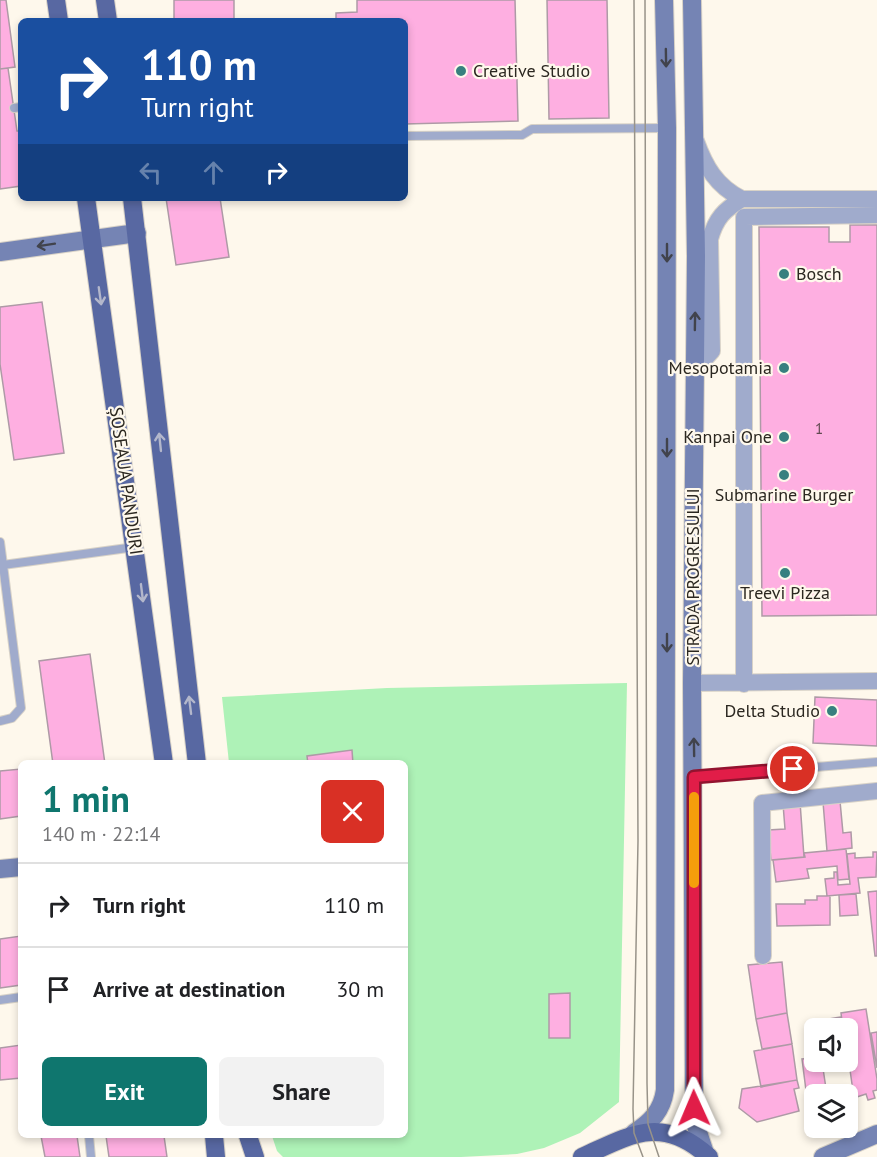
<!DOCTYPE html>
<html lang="en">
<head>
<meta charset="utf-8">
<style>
	:root { --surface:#fff; --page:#f2f2f2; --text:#202124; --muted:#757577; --line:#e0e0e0; --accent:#0f766e }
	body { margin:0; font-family:"PT Sans",sans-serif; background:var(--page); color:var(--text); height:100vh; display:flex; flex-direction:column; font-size:22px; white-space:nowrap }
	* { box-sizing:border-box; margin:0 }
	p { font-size:20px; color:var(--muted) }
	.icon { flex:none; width:33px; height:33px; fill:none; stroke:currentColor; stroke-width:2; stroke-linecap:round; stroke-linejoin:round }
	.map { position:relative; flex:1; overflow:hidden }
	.details { position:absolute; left:18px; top:760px; width:390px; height:378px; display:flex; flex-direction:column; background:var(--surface); border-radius:9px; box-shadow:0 3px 9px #0003 }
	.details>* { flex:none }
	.guide { position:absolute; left:18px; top:18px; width:390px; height:183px; border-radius:9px; box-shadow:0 3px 9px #0003; background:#1a4fa0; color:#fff; overflow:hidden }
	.tools { position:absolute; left:804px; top:1018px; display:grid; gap:12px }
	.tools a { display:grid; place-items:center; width:54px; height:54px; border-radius:9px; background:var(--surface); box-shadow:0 3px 9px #0003; font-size:30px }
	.pin { position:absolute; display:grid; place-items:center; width:51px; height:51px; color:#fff; margin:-26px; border:3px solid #fff; border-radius:50%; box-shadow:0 2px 6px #0007 }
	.me { position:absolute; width:66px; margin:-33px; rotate:359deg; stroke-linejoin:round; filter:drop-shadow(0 0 4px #0008) }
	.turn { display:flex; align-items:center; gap:21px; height:126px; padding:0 24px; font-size:27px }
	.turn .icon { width:78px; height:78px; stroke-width:2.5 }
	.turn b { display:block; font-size:42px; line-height:51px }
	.lanes { display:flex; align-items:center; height:57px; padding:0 24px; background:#0003; justify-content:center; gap:30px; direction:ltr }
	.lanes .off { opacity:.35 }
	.round { display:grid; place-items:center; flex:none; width:63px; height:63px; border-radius:9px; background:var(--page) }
	.headline { display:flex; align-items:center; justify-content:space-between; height:102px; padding:0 24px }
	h1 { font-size:36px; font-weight:800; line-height:45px; color:var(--accent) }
	.cta { display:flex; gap:12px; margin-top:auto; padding:12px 24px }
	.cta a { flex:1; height:69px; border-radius:9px; background:var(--accent); color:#fff; font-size:24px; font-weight:800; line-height:69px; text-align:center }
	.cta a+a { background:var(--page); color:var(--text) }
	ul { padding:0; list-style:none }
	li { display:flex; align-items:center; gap:18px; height:84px; padding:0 24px; border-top:2px solid var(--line) }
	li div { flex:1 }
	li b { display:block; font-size:22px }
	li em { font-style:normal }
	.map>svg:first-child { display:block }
</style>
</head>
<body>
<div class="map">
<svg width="877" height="1157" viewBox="0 0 877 1157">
	<rect width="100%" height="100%" fill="#fef8ec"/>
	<path fill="#aef2b7" d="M627,683L619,1102L580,1133L544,1148L517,1154L461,1157H283L277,1151L272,1136H405V764L229,763L222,697L387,688Z"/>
	<path fill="#feafe1" stroke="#ae9aa6" stroke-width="1.5" d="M0,0H6L15,67L0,69Z
		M174,0H234V21H174Z
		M357,0H515L518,121L405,124V21H336V13L357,12Z
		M547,0H607L609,118L549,119Z
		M8,68L17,131H21V186L0,189V69Z
		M166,198H220L229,257L176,265Z
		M850,225H877V615L762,616L759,227H829V242H850Z
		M42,302L64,453L14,460L0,364V307Z
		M90,654L105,764H53L39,661Z
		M815,697L877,700V746L813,743Z
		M352,750L353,764H308L307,756Z
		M21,769V816L0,819V771Z
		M840,801L843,833L851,832L852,848L827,851L823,802Z
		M800,802L804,857L771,860L768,830L785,829L783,804Z
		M846,849L849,879L838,880L837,866L807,869L809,878L776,882L773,860L805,857L804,853Z
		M873,852H877L876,877L858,878L860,893L827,896L825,879L834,878V872H837L838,885L850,884L847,854L855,853V858L873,857Z
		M877,891V956H875L868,892Z
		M856,894L858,915L840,916L839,895Z
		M817,896H830V925L777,926L776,904H805V900H817Z
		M21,936V985L0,988V939Z
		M782,962L787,1013L756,1019L748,965Z
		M570,993V1038H549V994Z
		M866,1009L877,1079V1090L873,1091L875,1098L868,1100L866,1094L854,1098L848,1056V1029H843L841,1013Z
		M787,1013L792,1044L762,1049L756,1019Z
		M840,1017L842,1029H818L816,1021Z
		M877,1032V1068L871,1033Z
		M792,1044L797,1080L761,1087L754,1051Z
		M21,1045V1078L0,1080V1048Z
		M814,1058V1062H822L827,1095H814V1113L809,1114L802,1059Z
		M797,1080L799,1088L794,1089L799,1111L757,1122L739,1108L742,1089Z
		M41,1136H77L80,1157H45Z
		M106,1136H164L167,1157H109Z"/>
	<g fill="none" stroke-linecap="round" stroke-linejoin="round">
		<g stroke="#d8d2c7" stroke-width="10">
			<path id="lane" d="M14,108L21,107
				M405,136L522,135L532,129L667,128
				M0,542L3,565L135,547
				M0,721L12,718L21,708L3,565
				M694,777L877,762
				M0,1000L21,997
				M89,1136L91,1157"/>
		</g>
		<g stroke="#d8d2c7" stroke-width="18">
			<path id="street" d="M696,141C705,166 716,186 742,199H877
				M695,370L712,351L710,239C716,218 724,210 742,199
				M692,683L877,681
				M744,684V217L877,215
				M763,956L762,803L877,791"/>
		</g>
		<g stroke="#d8d2c7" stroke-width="20">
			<path id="secondary" d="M692,0L696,256L692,683L694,1094L695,1123L705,1153
				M0,252L137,233
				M0,869L21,867
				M634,1133C651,1122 662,1111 665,1090L667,128L664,0
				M823,1157L877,1134"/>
		</g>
		<g stroke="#d8d2c7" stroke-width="20">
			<path id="primary" d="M56,0L59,21
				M105,0L108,21
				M86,198L164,764
				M132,198L197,764
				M214,1136L216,1157
				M248,1136L255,1157
				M582,1157C630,1135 662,1114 709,1157"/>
		</g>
		<use href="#lane" stroke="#a0abcc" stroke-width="8"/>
		<use href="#street" stroke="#a0abcc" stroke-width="16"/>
		<use href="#secondary" stroke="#7584b4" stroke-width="18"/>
		<use href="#primary" stroke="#5868a2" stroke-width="18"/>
		<path stroke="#989389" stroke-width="1.5" d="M634,0L638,841L633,1109L634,1133L643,1157
			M645,0L647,1083L648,1124L659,1157"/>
	</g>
	<defs><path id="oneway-shaft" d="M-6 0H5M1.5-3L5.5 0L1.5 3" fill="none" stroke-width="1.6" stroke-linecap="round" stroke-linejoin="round" transform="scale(1.5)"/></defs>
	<g stroke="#41434c">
		<use href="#oneway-shaft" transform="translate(666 58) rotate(89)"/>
		<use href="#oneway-shaft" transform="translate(46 245) rotate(171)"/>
		<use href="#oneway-shaft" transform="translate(667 253) rotate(90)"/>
		<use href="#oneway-shaft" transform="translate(695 321) rotate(-89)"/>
		<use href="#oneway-shaft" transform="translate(667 448) rotate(90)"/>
		<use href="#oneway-shaft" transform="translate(667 643) rotate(90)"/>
		<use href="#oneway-shaft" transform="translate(694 747) rotate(-91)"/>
	</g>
	<g stroke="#b3b7cb">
		<use href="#oneway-shaft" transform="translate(100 296) rotate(82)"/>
		<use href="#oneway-shaft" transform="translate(160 442) rotate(-96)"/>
		<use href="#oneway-shaft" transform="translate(142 593) rotate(83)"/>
		<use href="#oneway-shaft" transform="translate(190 705) rotate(-97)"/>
	</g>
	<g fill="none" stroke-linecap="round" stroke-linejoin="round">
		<g stroke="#92132f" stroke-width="15">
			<path id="route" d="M694,1108V777L793,769"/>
		</g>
		<use href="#route" stroke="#e11d48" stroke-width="10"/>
		<path stroke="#f59e0b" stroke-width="10" d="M694,883V797"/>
	</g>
	<g fill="#38807f" stroke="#fef8ec" stroke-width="2">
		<circle cx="461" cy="71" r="6"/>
		<circle cx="784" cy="274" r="6"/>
		<circle cx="784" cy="368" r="6"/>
		<circle cx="784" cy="437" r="6"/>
		<circle cx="784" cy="475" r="6"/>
		<circle cx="785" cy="573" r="6"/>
		<circle cx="832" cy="711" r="6"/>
	</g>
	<g text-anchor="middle" stroke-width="4.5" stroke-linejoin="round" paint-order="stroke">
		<g font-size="15" fill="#604950">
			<text x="819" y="434">1</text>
		</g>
		<g font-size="18" fill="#2b2720" stroke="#fef8ec" text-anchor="end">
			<text x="473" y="77" text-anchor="start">Creative Studio</text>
			<text x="796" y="280" text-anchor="start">Bosch</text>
			<text x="772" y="374">Mesopotamia</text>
			<text x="772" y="443">Kanpai One</text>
			<text x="784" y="501" text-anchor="middle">Submarine Burger</text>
			<text x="785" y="599" text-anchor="middle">Treevi Pizza</text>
			<text x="820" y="717">Delta Studio</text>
		</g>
		<g font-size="18" fill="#2b2720" stroke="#fef8ec">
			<text transform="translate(126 481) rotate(82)" y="6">ȘOSEAUA PANDURI</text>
			<text transform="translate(693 577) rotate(-90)" y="6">STRADA PROGRESULUI</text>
		</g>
	</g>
</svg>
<div class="tools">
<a><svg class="icon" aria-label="sound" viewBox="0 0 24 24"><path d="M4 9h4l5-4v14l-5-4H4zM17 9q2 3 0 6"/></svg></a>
<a><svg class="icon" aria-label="layers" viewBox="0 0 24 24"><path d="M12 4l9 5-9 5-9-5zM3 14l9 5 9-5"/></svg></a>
</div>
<div class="pin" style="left:793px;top:769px;background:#d93025"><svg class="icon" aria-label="arrive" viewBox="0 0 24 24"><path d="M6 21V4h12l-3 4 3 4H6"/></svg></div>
<svg class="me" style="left:694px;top:1108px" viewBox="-20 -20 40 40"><path d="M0-17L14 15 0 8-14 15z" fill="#e11d48" stroke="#fff" stroke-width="4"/></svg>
<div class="guide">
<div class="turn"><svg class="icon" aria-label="right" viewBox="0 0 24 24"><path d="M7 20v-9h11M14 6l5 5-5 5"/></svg><div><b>110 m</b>Turn right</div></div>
<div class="lanes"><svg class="icon off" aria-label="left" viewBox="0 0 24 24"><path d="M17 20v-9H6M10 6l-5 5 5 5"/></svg><svg class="icon off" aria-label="ahead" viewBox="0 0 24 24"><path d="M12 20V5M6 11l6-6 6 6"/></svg><svg class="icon" aria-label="right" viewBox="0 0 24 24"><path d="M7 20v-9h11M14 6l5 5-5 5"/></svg></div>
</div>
<section class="details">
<div class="headline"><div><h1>1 min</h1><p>140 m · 22:14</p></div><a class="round" style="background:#d93025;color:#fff"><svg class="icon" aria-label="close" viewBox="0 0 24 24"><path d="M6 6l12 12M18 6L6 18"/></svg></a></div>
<ul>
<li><svg class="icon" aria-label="right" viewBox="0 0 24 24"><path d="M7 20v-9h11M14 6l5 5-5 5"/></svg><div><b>Turn right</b></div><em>110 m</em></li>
<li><svg class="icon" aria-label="arrive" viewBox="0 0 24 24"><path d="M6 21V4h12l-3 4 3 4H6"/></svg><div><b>Arrive at destination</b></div><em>30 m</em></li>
</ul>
<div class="cta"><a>Exit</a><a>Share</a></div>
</section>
</div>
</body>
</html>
